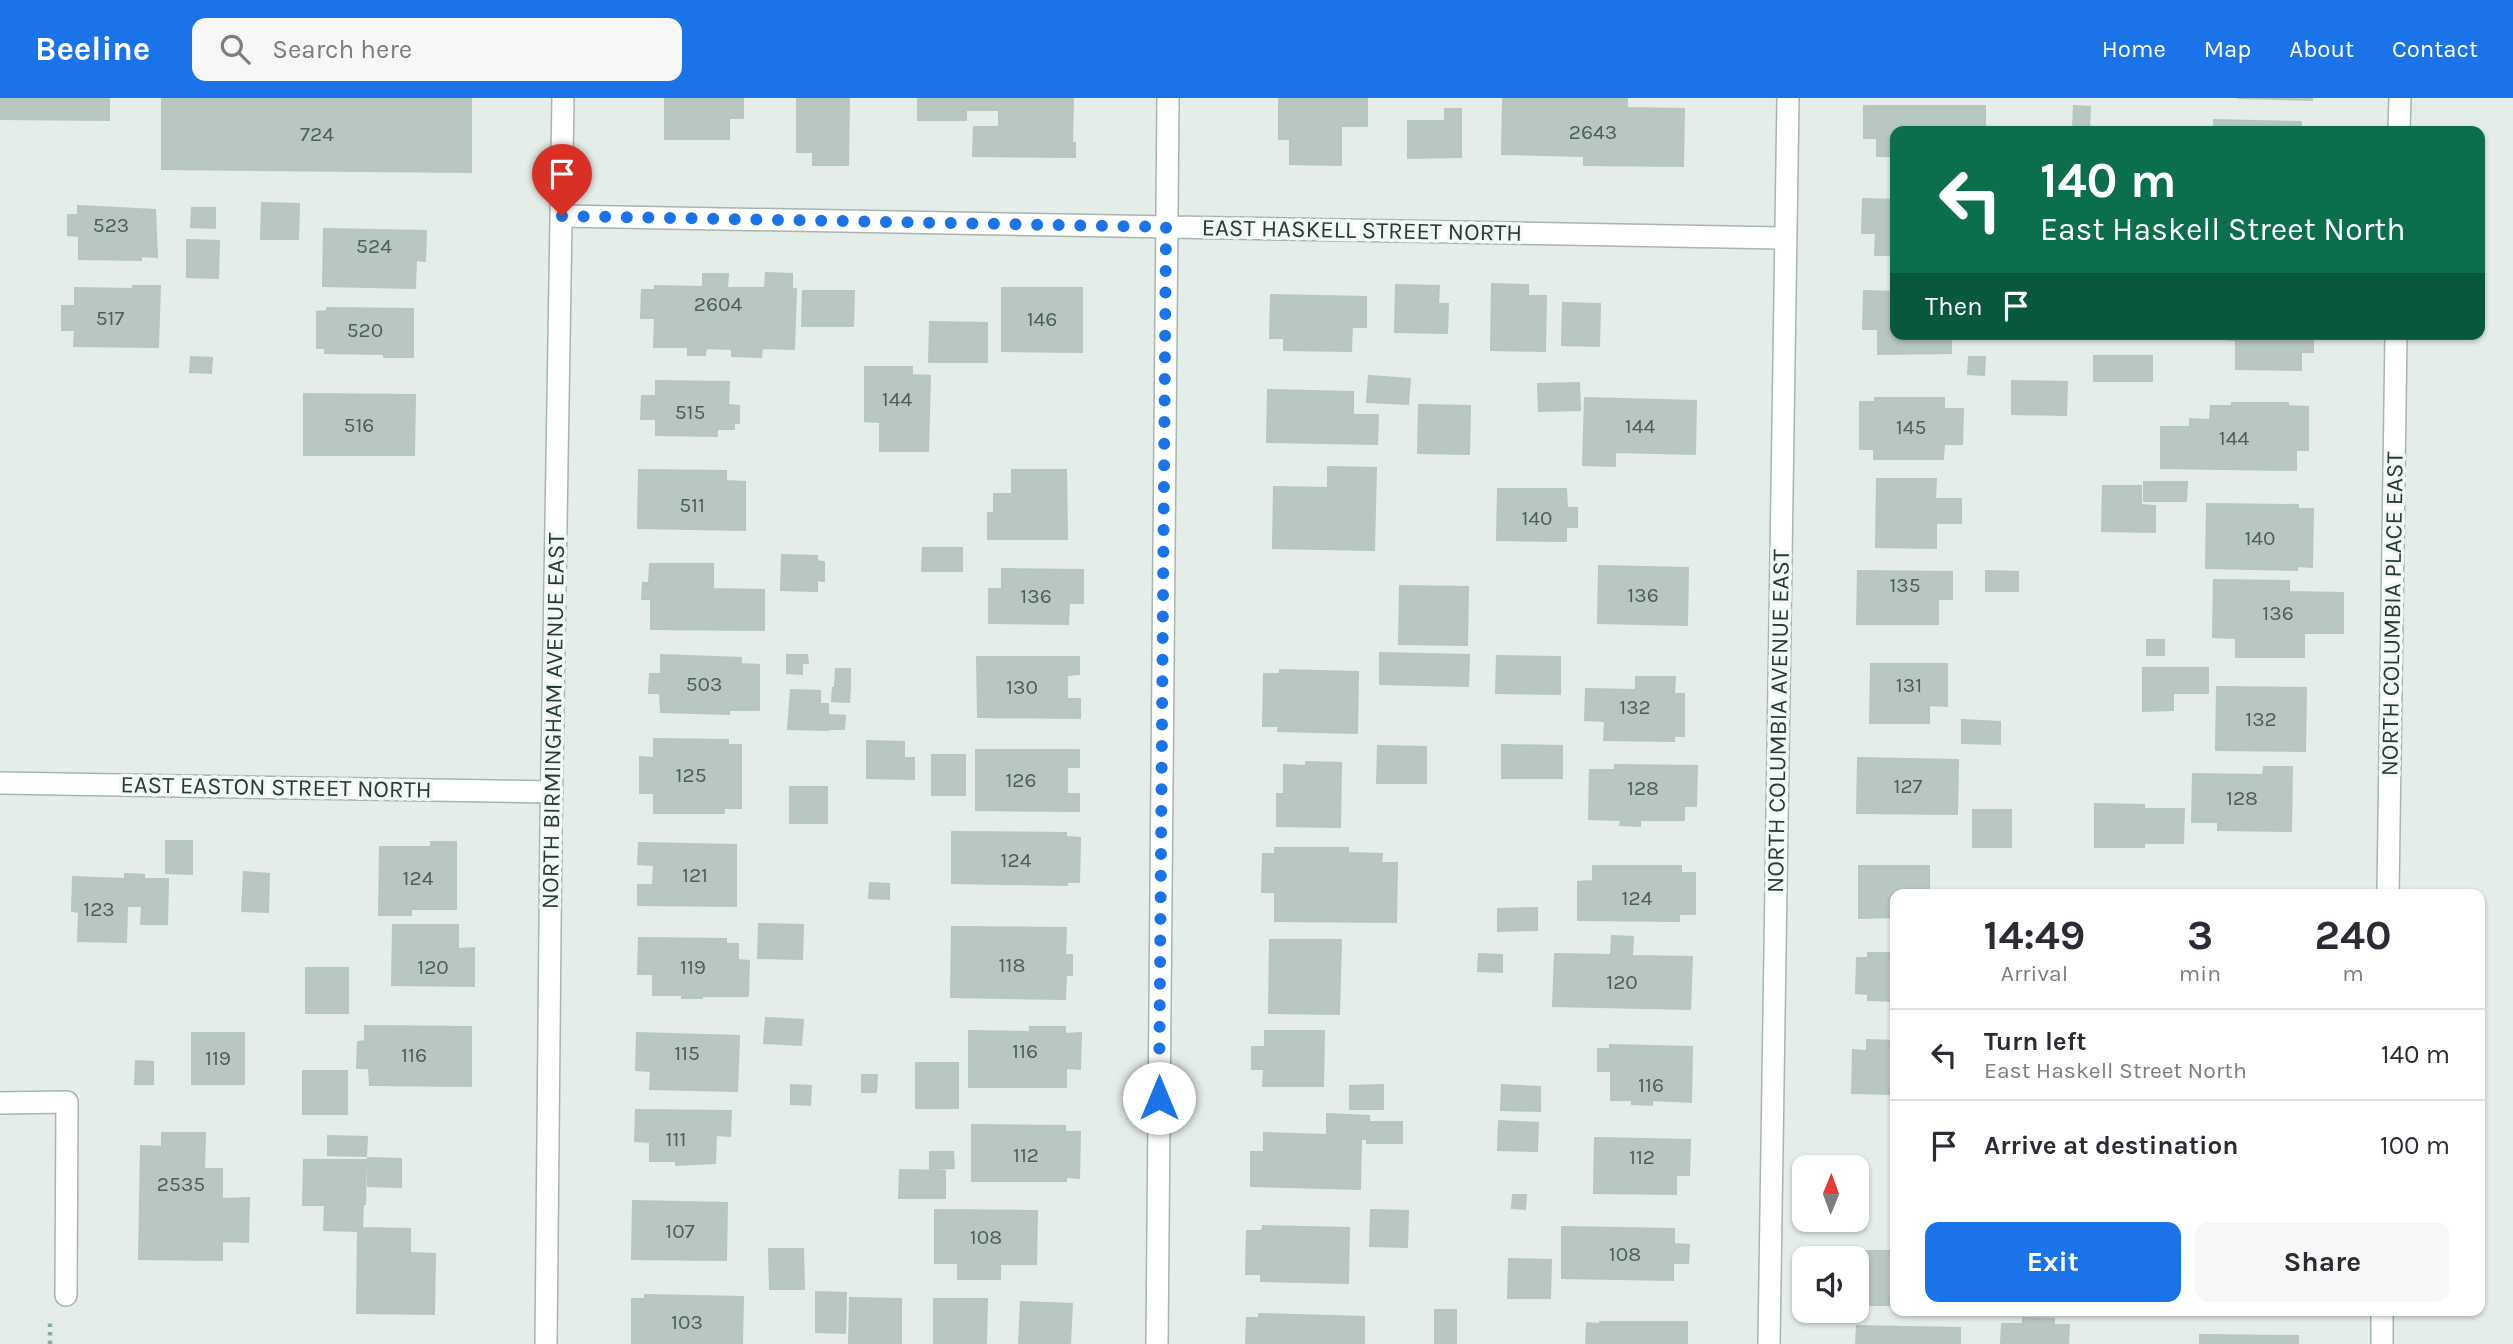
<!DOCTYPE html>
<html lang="en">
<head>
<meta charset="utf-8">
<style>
	:root { --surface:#fff; --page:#f7f7f7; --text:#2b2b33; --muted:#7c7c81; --line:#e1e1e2; --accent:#1a73e8 }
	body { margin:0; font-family:Karla,sans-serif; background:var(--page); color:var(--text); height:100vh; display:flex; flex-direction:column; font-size:26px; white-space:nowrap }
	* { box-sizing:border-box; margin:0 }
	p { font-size:23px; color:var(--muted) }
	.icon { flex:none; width:38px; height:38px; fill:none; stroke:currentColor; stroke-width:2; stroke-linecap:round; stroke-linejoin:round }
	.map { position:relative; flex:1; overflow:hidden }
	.details { position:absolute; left:1890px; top:791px; width:595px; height:427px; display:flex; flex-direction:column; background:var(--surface); border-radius:14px; box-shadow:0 2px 5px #0004 }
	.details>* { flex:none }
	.guide { position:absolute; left:1890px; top:28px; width:595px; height:214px; border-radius:14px; box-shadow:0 2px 5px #0004; background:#0b6e4f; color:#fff; overflow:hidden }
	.needle { width:46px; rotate:1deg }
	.fabs { position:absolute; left:1792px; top:1057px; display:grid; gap:14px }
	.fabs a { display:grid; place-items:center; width:77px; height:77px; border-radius:14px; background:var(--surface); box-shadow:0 2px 5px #0004; font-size:35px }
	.pin { position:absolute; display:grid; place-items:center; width:60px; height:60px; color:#fff; margin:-72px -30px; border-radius:50% 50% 50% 0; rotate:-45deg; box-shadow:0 0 7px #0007 }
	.pin .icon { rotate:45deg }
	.me { position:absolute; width:77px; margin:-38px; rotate:0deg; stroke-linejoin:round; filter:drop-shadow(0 0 5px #0008) }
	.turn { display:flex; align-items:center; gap:24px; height:147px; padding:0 35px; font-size:32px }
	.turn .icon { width:91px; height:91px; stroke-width:2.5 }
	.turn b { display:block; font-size:49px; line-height:60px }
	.then { display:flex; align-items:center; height:66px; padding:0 35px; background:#0003; gap:14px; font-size:26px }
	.eta { display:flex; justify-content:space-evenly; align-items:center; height:119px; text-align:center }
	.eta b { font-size:42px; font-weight:700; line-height:49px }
	.button { display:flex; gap:14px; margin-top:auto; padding:14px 35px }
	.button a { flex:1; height:80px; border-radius:14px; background:var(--accent); color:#fff; font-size:28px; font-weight:700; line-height:80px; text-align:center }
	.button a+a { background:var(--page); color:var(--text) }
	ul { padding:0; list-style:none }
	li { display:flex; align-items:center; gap:21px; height:91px; padding:0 35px; border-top:2px solid var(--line) }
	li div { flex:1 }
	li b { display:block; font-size:26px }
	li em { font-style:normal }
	header { display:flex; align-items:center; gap:42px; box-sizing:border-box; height:98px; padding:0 35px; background:var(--accent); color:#fff }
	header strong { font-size:33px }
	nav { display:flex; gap:38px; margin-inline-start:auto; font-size:24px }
	.search { width:490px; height:63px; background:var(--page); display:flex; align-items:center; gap:18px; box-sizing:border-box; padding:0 24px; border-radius:14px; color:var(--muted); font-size:26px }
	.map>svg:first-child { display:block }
</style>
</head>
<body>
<header>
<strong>Beeline</strong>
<div class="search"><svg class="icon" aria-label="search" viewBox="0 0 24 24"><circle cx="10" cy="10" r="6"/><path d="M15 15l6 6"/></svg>Search here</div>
<nav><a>Home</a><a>Map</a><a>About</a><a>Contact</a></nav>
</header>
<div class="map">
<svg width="2513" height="1246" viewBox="0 0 2513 1246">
	<rect width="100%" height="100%" fill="#e4ede8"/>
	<path fill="#b9c7c1" stroke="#b7c6bf" stroke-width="2" d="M0,0H109V22L0,21Z
		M162,0H471V74L162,71Z
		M665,0H743V20H729V41H665Z
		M797,0H849L848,67H813V54H797Z
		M918,0H1073L1072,45H1075V59L973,58L974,29H999V12H966V22H918Z
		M1279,0H1367V28H1341V67L1290,66V41H1279Z
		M1503,0H1627V10L1684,11L1683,68L1584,67V58L1502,56Z
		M2237,0H2312V2Z
		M1864,8H1985V33H1895V58H1877V40H1864Z
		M2074,8L2090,9L2089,31L2073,30Z
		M1445,11H1461V59L1408,60V23H1445Z
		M2214,22L2301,24V33H2214Z
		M1863,101L1895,102V157H1875L1876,135H1862Z
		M262,105L299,106L298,141H261Z
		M78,108L155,112L157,159L141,158V162L79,161V138L68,137V117H78Z
		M192,110H215V130L191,129Z
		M324,131L426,133L425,163L416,162L415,190L323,188Z
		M187,142L219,143L218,180L187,179Z
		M766,175L792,176V191H796L794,251L762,250L761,259L732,258V251L706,250L705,257H688V249H654L655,220H641L642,192H655V188L703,189V176H728L727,190H765Z
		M1492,186L1528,187V198H1546L1545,253L1491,252Z
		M1396,187L1439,188L1438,206H1448L1447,235L1395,234Z
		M133,188H160L158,249L74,248L75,232H62V208H75V190L133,191Z
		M1002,190H1082V254L1002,253Z
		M803,193H854L853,228H802Z
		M1864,193L1895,194V236H1951V255L1878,256V231H1863Z
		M1271,197L1366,199V229H1352L1351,253L1284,252V240H1270Z
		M1563,205L1600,206L1599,248L1562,247Z
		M327,210L413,211V259H384V256L325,255V250H317V214L327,213Z
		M930,224L987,225V264H929Z
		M2224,236H2313V254H2301V272L2236,271V242L2224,241Z
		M2094,258H2152V283H2094Z
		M191,259L212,260L211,275L190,274Z
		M1969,259H1985L1984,277L1968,276Z
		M865,269H912V277L930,278L928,353H880V324L865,323Z
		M1369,278L1410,281L1408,306L1367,304Z
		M656,283L729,284L728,307L739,308V325H734V331H717V338L656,337V321H641L642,298H656Z
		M2012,283L2067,284L2066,317L2012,316Z
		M1579,285L1580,312L1539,313L1538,286Z
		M1268,292L1353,294V317H1378L1377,346L1267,344Z
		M304,296L415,297L414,357H304Z
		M1585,300L1696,303L1695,356L1615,354V368L1583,367Z
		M1875,300H1944V311H1963L1962,346H1944L1943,361H1874V351H1860V304H1875Z
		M2232,305H2288V308L2308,309V352H2296V372L2161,370V329H2190V321L2210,322L2211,308H2232Z
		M1419,307L1470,308L1469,356L1418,355Z
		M1328,369L1376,370L1374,452L1273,450L1274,389L1328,390Z
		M639,372L726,373V383L745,384V432L638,430Z
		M1012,372H1066L1067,441H988V415H994V396H1012Z
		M1877,381H1936L1935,401H1961V425H1936V450L1876,449Z
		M2144,384H2187L2186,403H2144Z
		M2103,388H2141V407L2155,408V434L2102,433Z
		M1498,391H1566L1567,410H1577V429H1566V443L1497,442Z
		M2207,406L2298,407V411H2313L2312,469L2297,468V472L2206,470Z
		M923,450H962V473H922Z
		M782,457L817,458V463L824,464V483L817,482V493L781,492Z
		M650,466H713V491L764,492V532L651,531V501H642L643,485H649Z
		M1599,468L1688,470L1687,527L1598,525Z
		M1002,471L1083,472V505H1069L1068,526L989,525V491H1002Z
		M1858,473L1952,474V501H1938V526H1857Z
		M1986,473L2018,474V493H1986Z
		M2214,482L2289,483V494L2343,495V535H2304V559H2236V540L2213,539Z
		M1400,488L1468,489L1467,547L1399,546Z
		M2147,542H2164V557H2147Z
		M1380,555L1469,557L1468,588L1380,586Z
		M661,557L741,560V566L759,567V612H729V616L661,614L660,595H649L650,576H661Z
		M787,557H807L808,565H802V576L787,575Z
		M1497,558L1560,559V596L1496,595Z
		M977,559H1079V576L1067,577V601H1080V620L978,619Z
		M1871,566H1947V608L1929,607V625H1870Z
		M2143,570H2208V595H2173V612L2143,613Z
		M836,571H850V589L835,588Z
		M1280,572L1358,574L1357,635L1278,633L1279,628H1263L1264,576H1280Z
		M1636,579H1675L1674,596H1684V638H1674V643L1604,642L1605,623L1585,622L1586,591L1636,592Z
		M2217,589L2306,590L2305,653L2216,652Z
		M833,590L850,591L849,604L832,603Z
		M791,592L820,593V606H828V632L788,631Z
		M830,617L845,618L844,631H830Z
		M1962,622L2000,624V646L1962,645Z
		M654,641L728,642V647H741V710H724V715H654V695H640V659L654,660Z
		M867,643L904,644V660H914V681L867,680Z
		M1502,647L1562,648V680H1502Z
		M1378,648L1426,649V685H1377Z
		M976,652H1079V669H1067V696H1079V713L976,712Z
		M932,657H965V697H932Z
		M1858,660L1958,662L1957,716L1857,715Z
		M1306,664L1341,665L1340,729L1277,728V696H1284V667L1306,668Z
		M1615,667L1697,668L1696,708H1684V722H1640V728L1620,727L1621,722L1589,721L1590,672H1615Z
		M2264,669H2292L2291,733L2218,732V724H2192L2193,676L2263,677Z
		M790,689H827V725H790Z
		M2095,706L2144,707V749H2095Z
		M2144,711H2184L2183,745H2144Z
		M1973,712H2011V749H1973Z
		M952,734L1066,735V739L1080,740L1079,784H1067V787L952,785Z
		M166,743H192V776L166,775Z
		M431,744H456V811H411V817H379L380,749H431Z
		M639,745L736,747V808L638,807V787H653L654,767L638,766Z
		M1275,750H1348V755L1382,756L1381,765H1397L1396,824L1275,823V794H1262L1263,756H1275Z
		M1593,768H1681V775H1695V816H1679V823L1578,822V784L1593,783Z
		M1859,768H1929V796H1895V819L1859,820Z
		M244,774L269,776L268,814L242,813Z
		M125,776L144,777V781H168L167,826H141L142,808H127L126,844L78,843L79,814L72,813L73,779L125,781Z
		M870,785L889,786V801L869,800Z
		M1537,810V832L1498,833V811Z
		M759,826L803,827L802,861L758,860Z
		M393,827H458V851L474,850V888L392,887Z
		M952,829L1066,830L1065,857H1072V877H1066L1065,901L951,899Z
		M1612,838L1633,839L1632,858L1692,859L1690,911L1553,908L1555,856L1611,857Z
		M639,840L726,841V846H738V862L749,863L748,898H702V900H682V897H653V876H638Z
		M1270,842H1341L1339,916L1269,915Z
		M1868,855H1895V903L1868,902V896L1856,895L1857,860H1868Z
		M1479,856L1502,857V874L1478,873Z
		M306,870H348V915H306Z
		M766,920L803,922L801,947L764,945Z
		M365,928L471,929V988L370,987L369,970H357L358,944L365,943Z
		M1030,929H1065V936L1081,935L1080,971L1066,970V989H969V933L1030,934Z
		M1265,933H1324L1323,988H1263L1264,971H1252V949H1265Z
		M192,935H244V986H192Z
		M637,935L739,938L737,993L650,991L651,973L636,972Z
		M1867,942L1895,943V996L1852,995L1853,952L1867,953Z
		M1610,947L1692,949L1691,1004L1652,1002V1007L1632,1006V1002H1611V973H1598V951H1610Z
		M136,963L153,964V986H135Z
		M916,965H958V1010H916Z
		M303,973H347V1016H303Z
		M862,977H877L876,994H862Z
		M791,987L811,988L810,1007L791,1006Z
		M1383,987V1011H1350V988Z
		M1502,987L1540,989V1013L1501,1012Z
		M636,1012L731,1013L730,1038L716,1037L715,1065L676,1067V1063H650V1044L635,1043Z
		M1327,1016L1369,1018V1024H1402V1045H1367V1041H1361L1360,1091L1251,1088V1054H1264V1035L1327,1037Z
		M1499,1023L1538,1025L1537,1053L1498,1052Z
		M972,1027L1065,1028V1034H1080L1079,1080L1066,1079V1083H972Z
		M162,1035H205L204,1071H222V1101L249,1100L248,1144L222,1143V1162L139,1161L141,1048L162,1049Z
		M328,1038L367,1039L366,1058L328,1057Z
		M1595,1040L1690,1042L1689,1077H1676V1096L1594,1095Z
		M930,1054H953L954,1070L930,1071Z
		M368,1060L401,1061V1089L368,1088Z
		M304,1062H366L365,1106H363L362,1130L410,1131V1155L435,1156L434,1216L357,1215L358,1133L324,1132L325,1107H303Z
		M900,1072L945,1073V1100H899Z
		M1513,1097H1526L1525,1111L1512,1110Z
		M633,1103L727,1105L726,1162L632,1161Z
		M935,1112L1037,1113L1036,1166H1000V1181H958V1165H935Z
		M1371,1112L1408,1113L1407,1149L1370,1148Z
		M1263,1128L1349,1130L1348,1185L1261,1183V1176H1246L1247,1133H1262Z
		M1562,1129L1674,1131V1146L1689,1147L1688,1165H1673V1182L1562,1180Z
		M769,1151H803L804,1191H770Z
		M1844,1153H1895V1207H1857V1160H1844Z
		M1509,1161L1551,1162L1550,1200H1508Z
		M816,1194L846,1195L845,1235L816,1234Z
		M645,1197L743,1199L742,1246H632V1201H645Z
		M850,1200L901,1201V1246H849Z
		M934,1201H987L986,1246H934Z
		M1021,1204L1072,1206L1070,1246H1019Z
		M1435,1212H1456V1246H1435Z
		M1259,1216L1364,1219V1246H1246L1247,1220H1259Z
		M2023,1220L2054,1221V1227H2069L2068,1246H2001L2002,1226H2023Z
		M1600,1224H1687V1246H1586L1587,1225L1600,1226Z
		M1857,1228L1960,1230V1246H1856Z
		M2200,1237L2298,1238V1246H2200Z"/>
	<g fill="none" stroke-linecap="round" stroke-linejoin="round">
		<g stroke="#a7b5af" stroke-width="24">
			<path id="lane" d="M0,1005L67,1004L66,1197"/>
		</g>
		<g stroke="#a7b5af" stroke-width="24">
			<path id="street" d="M2399,33L2400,0
				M562,118L1785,140
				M0,685L552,694
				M2388,796L2396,236
				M546,1246L551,728L563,0
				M1157,1246L1168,0
				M1769,1246L1788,0
				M2382,1246V1213"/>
		</g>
		<path stroke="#87ae9f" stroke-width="4.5" stroke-dasharray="3.5 5" stroke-linecap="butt" d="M50,1246V1221"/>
		<use href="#lane" stroke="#fff" stroke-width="21"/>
		<use href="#street" stroke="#fff" stroke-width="21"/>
	</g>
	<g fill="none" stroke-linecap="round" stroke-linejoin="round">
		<path stroke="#1a73e8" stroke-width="12" stroke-dasharray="0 21.6" d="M562,118L1166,129L1159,1000"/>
	</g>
	<g text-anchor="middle" stroke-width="7" stroke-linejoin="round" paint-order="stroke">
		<g font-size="21" fill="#4a6058">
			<text x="1593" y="41">2643</text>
			<text x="317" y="43">724</text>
			<text x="111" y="134">523</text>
			<text x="374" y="155">524</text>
			<text x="718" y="213">2604</text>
			<text x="110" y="227">517</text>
			<text x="1042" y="228">146</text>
			<text x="365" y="239">520</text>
			<text x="897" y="308">144</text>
			<text x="690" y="321">515</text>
			<text x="359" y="334">516</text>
			<text x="1640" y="335">144</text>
			<text x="1911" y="336">145</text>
			<text x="2234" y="347">144</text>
			<text x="692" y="414">511</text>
			<text x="1537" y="427">140</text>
			<text x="2260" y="447">140</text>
			<text x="1905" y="494">135</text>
			<text x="1643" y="504">136</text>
			<text x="1036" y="505">136</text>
			<text x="2278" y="522">136</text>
			<text x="704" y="593">503</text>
			<text x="1909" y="594">131</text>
			<text x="1022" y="596">130</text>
			<text x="1635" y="616">132</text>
			<text x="2261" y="628">132</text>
			<text x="691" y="684">125</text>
			<text x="1021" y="689">126</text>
			<text x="1908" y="695">127</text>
			<text x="1643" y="697">128</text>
			<text x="2242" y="707">128</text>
			<text x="1016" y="769">124</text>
			<text x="695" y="784">121</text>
			<text x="418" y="787">124</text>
			<text x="1637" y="807">124</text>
			<text x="99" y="818">123</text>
			<text x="1012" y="874">118</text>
			<text x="433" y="876">120</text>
			<text x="693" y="876">119</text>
			<text x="1622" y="891">120</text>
			<text x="1025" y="960">116</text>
			<text x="687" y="962">115</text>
			<text x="414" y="964">116</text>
			<text x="218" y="967">119</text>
			<text x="1651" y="994">116</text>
			<text x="676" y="1048">111</text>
			<text x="1026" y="1064">112</text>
			<text x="1642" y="1066">112</text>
			<text x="181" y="1093">2535</text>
			<text x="680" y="1140">107</text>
			<text x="986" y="1146">108</text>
			<text x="1625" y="1163">108</text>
			<text x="687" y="1231">103</text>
		</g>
		<g font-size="24" fill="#253d35" stroke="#f4f9f6">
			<text transform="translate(1362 132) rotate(1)" y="8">EAST HASKELL STREET NORTH</text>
			<text transform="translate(2392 516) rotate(-89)" y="8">NORTH COLUMBIA PLACE EAST</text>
			<text transform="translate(553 623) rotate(-89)" y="8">NORTH BIRMINGHAM AVENUE EAST</text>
			<text transform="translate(1778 623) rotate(-89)" y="8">NORTH COLUMBIA AVENUE EAST</text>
			<text transform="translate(276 689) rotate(1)" y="8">EAST EASTON STREET NORTH</text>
		</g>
	</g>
</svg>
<div class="fabs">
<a><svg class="needle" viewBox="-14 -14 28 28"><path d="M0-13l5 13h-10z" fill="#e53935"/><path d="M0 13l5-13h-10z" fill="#7c7c81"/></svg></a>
<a><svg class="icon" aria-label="sound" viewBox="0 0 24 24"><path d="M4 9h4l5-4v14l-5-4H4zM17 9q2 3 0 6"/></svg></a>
</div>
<div class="pin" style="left:562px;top:118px;background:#d93025"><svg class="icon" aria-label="arrive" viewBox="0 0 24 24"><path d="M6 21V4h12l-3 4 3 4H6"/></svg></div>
<svg class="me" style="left:1159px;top:1000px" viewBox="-20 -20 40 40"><circle r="19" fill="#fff"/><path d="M0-13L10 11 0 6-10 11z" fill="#1a73e8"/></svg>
<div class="guide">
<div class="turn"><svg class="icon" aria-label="left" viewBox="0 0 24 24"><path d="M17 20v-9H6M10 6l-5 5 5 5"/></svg><div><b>140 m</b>East Haskell Street North</div></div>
<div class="then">Then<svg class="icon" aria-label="arrive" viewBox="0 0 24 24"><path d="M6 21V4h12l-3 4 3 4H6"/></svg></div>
</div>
<section class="details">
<div class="eta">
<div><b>14:49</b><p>Arrival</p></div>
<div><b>3</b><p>min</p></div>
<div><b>240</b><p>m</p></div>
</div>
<ul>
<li><svg class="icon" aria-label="left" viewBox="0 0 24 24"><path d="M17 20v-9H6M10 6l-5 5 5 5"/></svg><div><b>Turn left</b><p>East Haskell Street North</p></div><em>140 m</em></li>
<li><svg class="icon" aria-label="arrive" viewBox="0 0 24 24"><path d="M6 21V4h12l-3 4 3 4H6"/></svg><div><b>Arrive at destination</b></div><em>100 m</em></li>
</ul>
<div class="button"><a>Exit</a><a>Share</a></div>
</section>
</div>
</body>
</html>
